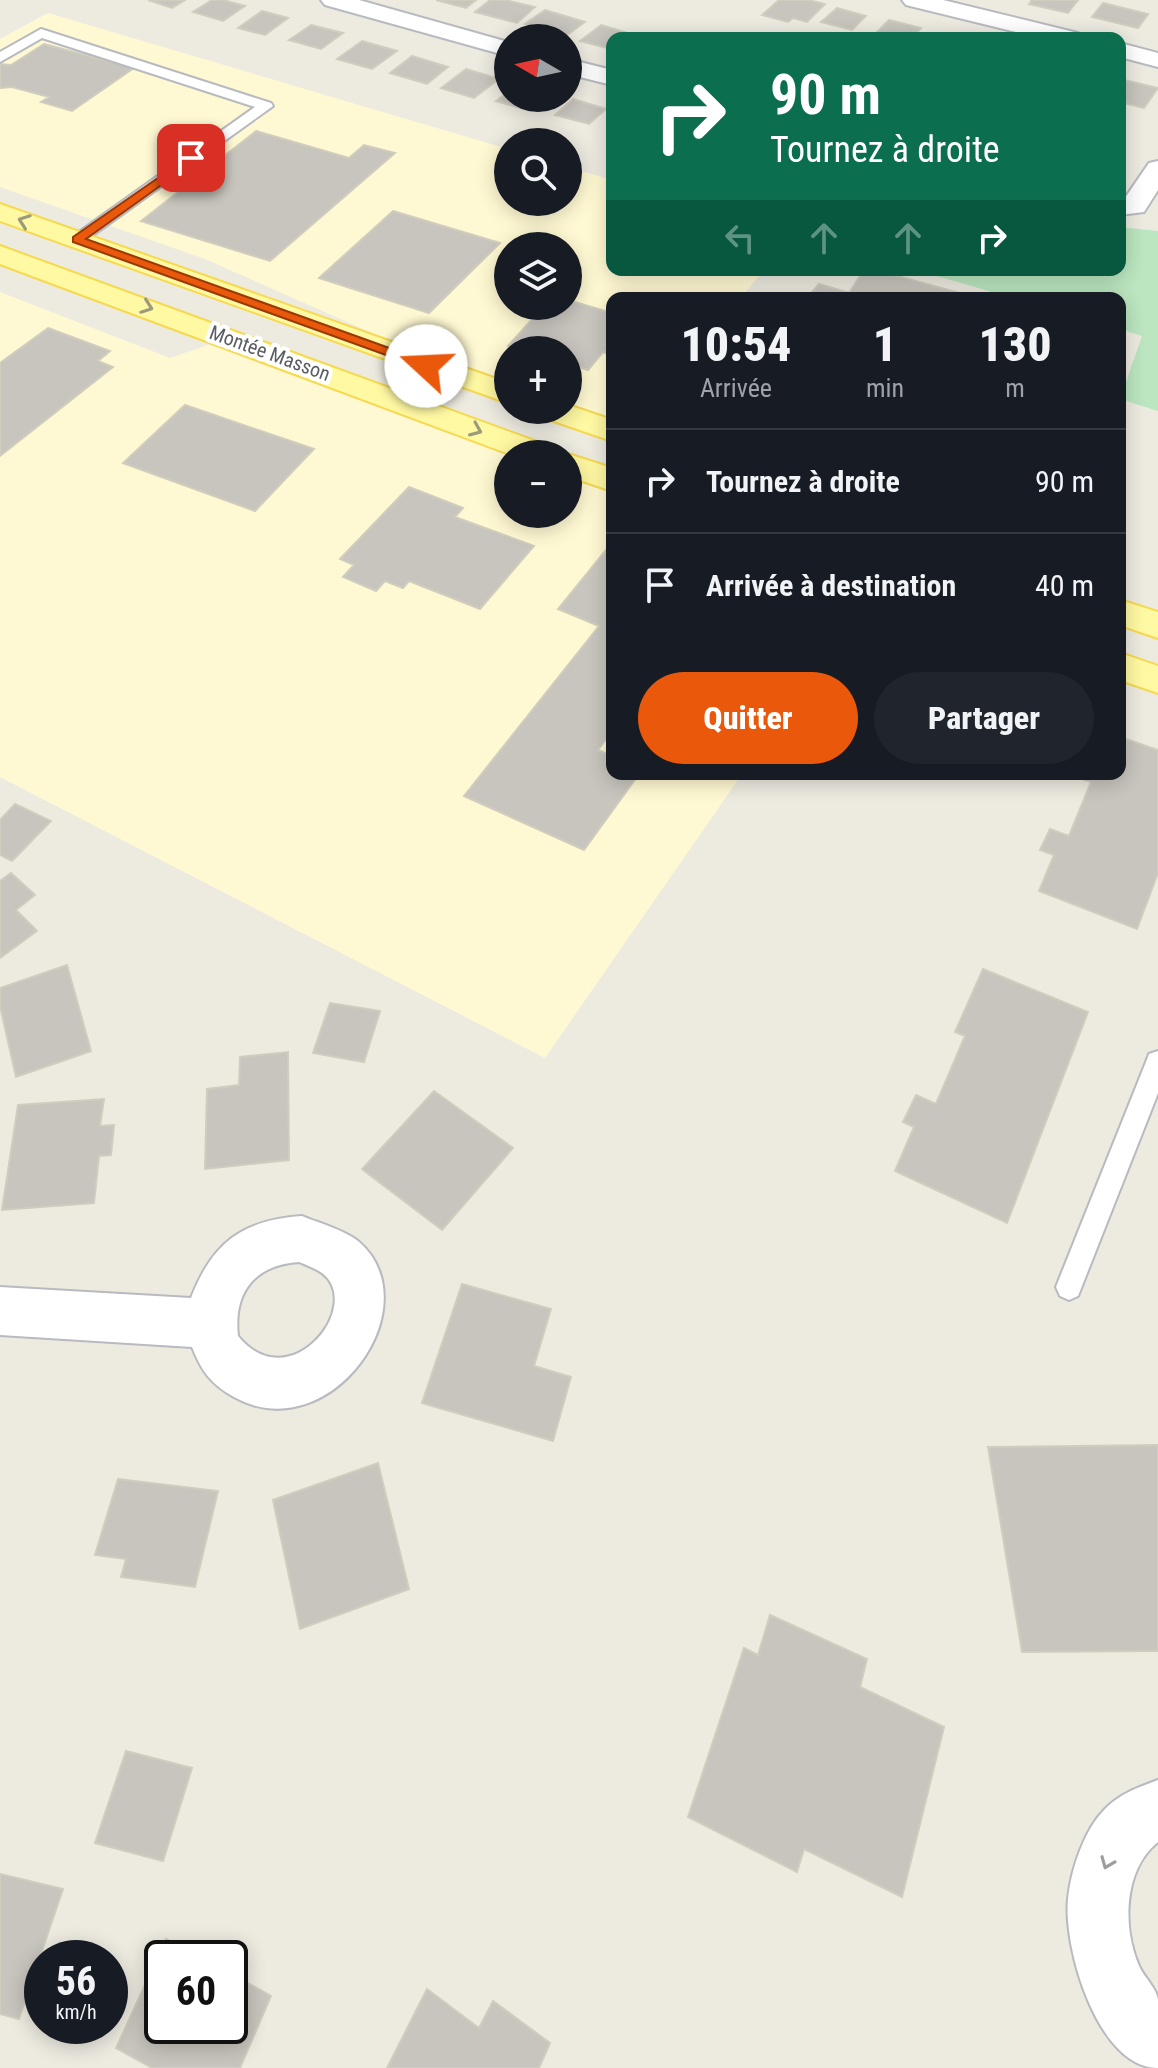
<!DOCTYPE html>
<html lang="fr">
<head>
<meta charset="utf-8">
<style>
	:root { --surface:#171b24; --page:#20242c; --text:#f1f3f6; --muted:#9ea1a6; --line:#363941; --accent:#ea580c }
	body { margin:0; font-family:"Roboto Condensed",sans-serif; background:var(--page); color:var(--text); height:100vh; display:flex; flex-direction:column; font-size:30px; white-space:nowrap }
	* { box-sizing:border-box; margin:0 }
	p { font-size:26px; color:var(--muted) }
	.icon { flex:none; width:44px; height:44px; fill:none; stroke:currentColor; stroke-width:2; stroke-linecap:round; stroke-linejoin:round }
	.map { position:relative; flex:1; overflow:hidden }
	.panel { position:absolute; left:606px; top:292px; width:520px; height:488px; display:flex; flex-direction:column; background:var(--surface); border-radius:16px; box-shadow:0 4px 20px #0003 }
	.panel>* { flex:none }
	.hud { position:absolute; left:606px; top:32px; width:520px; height:244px; border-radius:16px; box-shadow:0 4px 20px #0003; background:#0b6e4f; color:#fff; overflow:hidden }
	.needle { width:52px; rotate:279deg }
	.buttons { position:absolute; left:494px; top:24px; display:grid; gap:16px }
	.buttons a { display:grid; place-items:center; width:88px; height:88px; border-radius:50%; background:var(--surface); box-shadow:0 4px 20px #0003; font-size:40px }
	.speed { position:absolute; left:24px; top:1940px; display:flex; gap:16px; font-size:40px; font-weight:700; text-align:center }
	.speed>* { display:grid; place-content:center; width:104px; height:104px; border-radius:50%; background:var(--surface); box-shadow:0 4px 20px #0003; line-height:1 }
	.speed small { font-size:20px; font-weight:400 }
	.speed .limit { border:4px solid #111; border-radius:12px; background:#fff; color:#111 }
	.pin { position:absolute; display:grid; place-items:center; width:68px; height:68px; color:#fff; margin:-34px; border-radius:16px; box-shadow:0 4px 12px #0006 }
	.me { position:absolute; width:88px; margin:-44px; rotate:290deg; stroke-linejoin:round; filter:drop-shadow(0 0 6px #0008) }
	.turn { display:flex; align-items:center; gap:28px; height:168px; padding:0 32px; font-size:36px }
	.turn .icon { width:104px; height:104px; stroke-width:2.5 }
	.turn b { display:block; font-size:56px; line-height:68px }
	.lanes { display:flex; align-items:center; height:76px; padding:0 32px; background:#0003; justify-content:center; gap:40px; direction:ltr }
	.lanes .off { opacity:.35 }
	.eta { display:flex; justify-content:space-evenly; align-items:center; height:136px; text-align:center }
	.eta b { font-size:48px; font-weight:800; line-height:56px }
	.primary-button { display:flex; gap:16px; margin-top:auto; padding:16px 32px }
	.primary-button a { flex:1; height:92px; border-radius:48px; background:var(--accent); color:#fff; font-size:32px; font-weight:800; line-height:92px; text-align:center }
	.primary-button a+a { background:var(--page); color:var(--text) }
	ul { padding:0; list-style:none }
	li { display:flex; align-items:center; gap:24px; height:104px; padding:0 32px; border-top:2px solid var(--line) }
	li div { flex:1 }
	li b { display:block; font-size:30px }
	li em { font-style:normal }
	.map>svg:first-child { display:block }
</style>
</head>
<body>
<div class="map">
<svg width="1158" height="2068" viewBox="0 0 1158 2068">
	<rect width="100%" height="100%" fill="#edebe0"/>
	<path fill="#fff9d3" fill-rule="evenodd" d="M48,13L508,149V202H568V167L612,180V270H764L741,298H612V439L568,410V350H508V393L205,259L0,187V39ZM508,246H568V306H508Z
		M0,292L170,358L228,338L544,454H508V514H568V463L612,479V774H742L545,1058L0,777Z"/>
	<path fill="#bbe6bf" d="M1120,227L1158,231V411L1120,399L1142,336L1120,329V298H1013L916,270H1120Z"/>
	<path fill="#c7c5bd" stroke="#d1cdbe" stroke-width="2" d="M148,0H185L172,8Z
		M212,0H223L245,6L223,21L193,12Z
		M436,0H476L466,8Z
		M490,0H505L535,7L517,23L475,12Z
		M779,0H808L825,4L807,22L793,18L788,22L762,15Z
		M1032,0H1078L1068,13L1029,4Z
		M1103,3L1148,14L1138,28L1092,17Z
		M837,8L866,16L852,30L821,22Z
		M545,10L585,22L566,36L525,24Z
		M262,11L288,18L265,35L238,28Z
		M889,20L921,28L912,38H871Z
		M311,25L343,33L321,49L289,40Z
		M601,25L631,34L625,38H612L611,49L580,41Z
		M362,41L397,51L372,69L337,59Z
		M44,44L134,68L72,111L41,102L49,97L12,87L0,88V64L11,65Z
		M412,56L448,67L427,84L390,73Z
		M466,69L499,79L474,98L441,88Z
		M1120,79L1158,88L1144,108L1120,102Z
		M508,92V98H547L531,111L496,101Z
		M573,99L606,109L589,124L555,115Z
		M256,131L349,158L364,145L395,153L270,261L141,221Z
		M393,211L500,243L429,313L319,278Z
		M864,270H875L978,298H807L819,284L849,293Z
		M568,300L612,313V355L603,352L588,370L568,364V350H522L508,346L544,306H568Z
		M48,328L110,351L98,361L113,367L0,456V363Z
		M185,405L314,449L255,511L123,463Z
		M409,487L463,508L455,517L534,546L480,609L409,581L403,588L385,581L376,591L343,577L354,565L340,559Z
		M610,545L612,731L598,750L612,756V774H639L584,850L464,796L599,626L558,609Z
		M1120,737L1158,750V873L1137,929L1039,891L1054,855L1040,850L1050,829L1069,836L1091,782L1079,778L1081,774H1120Z
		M15,804L51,821L12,861L0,855V820Z
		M11,873L35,895L16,910L37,931L0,958V881Z
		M67,965L91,1051L16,1077L0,1006V988Z
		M983,969L1088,1012L1007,1223L895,1171L914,1127L903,1122L916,1095L936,1104L965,1036L955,1032Z
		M330,1003L380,1011L364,1062L313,1053Z
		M288,1052L289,1160L205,1169L207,1089L239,1085L240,1057Z
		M434,1091L513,1148L442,1230L362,1169Z
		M104,1099L100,1126L114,1125L111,1155L99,1156L94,1203L2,1210L18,1105Z
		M462,1284L551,1309L534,1366L571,1377L553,1441L422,1403Z
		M1158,1445V1651L1022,1652L988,1447Z
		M378,1463L409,1589L300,1629L273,1500Z
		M118,1479L218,1491L195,1587L121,1577L126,1559L95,1555Z
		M770,1615L867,1659L860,1687L944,1727L902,1897L804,1849L797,1872L688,1817L744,1648L758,1655Z
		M126,1751L192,1768L163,1861L95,1843Z
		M0,1874L63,1889L19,2019L0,2014Z
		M166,1939L202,1958H162V2026H230V1973L271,1996L240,2068H152L116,2048Z
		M427,1989L479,2028L493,2001L550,2043L539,2068H387Z"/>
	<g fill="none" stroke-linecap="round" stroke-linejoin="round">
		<g stroke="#b8bac0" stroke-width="4">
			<path id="lane" d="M41,29L271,103L273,106L82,243H72V237L255,107L42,38L0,62V52Z
				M1158,1051V1093L1078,1296L1069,1300L1060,1296L1056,1287L1146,1062L1149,1054Z"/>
		</g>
		<g stroke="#b8bac0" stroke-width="4">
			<path id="street" d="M321,0H359L508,42V56L325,5Z
				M902,0H943L1078,33L1082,38H1041L906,5Z
				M1120,43L1158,53V67L1120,57Z
				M568,59L612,70V85L568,74Z
				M1158,161V190L1144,212L1120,215V199L1125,198L1149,163Z
				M302,1216C319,1223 344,1230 358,1241C433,1305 330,1451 234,1397C211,1384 202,1372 192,1347L0,1335V1287L191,1298C212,1243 242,1220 302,1216ZM299,1262C306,1265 315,1268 322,1273C365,1305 290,1400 238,1336C233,1292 255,1265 299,1262Z
				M1158,1780V1842C1123,1870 1122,1929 1140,1968C1145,1978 1157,1989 1158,2000C1158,2022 1158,2046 1158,2068C1098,2068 1063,1948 1068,1899C1071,1870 1084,1830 1105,1809C1119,1794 1139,1787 1158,1780Z"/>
		</g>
		<g stroke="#f7d94f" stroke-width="4">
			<path id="primary" d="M0,204L508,383V403L0,221Z
				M0,246L551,447L556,454H509L0,264Z
				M568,405L612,420V441L542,417L537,410H568Z
				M567,454H568L612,468V491L568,476Z
				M1120,600L1158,612V638L1120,625Z
				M1120,653L1158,666V693L1120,680Z"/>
		</g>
		<use href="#lane" fill="#fff" fill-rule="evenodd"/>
		<use href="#street" fill="#fff" fill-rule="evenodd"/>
		<use href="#primary" fill="#fff9a3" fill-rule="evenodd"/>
	</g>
	<defs><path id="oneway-chevron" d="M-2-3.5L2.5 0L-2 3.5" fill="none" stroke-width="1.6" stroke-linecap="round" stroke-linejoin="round" transform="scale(2)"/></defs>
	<g stroke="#9b9b7c">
		<use href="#oneway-chevron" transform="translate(24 221) rotate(-160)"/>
		<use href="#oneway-chevron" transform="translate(147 307) rotate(20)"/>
		<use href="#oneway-chevron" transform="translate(476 430) rotate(23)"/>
	</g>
	<use stroke="#9b9da1" href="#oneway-chevron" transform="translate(1107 1863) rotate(112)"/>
	<path fill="#ea580c" stroke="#983908" stroke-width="2" d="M191,155L195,161L86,239L431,363V368H422L73,242V237Z"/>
	<g text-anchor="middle" stroke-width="8" stroke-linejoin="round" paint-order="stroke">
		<g font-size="20" fill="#595c62" stroke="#fff">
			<text transform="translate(270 353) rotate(20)" y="7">Montée Masson</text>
		</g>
	</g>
</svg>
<div class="buttons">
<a><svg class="needle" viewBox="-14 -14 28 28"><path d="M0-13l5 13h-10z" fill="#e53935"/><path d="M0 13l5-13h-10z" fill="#9ea1a6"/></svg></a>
<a><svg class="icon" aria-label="search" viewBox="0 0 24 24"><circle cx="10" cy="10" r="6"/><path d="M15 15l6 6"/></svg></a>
<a><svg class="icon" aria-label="layers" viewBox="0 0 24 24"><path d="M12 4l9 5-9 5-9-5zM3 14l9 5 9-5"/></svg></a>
<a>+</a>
<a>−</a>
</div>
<div class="speed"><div>56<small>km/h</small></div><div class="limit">60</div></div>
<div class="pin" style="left:191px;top:158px;background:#d93025"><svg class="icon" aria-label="arrive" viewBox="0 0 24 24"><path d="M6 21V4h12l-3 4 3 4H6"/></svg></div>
<svg class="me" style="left:426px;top:366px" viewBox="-20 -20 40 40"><circle r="19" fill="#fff"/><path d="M0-13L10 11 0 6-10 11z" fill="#ea580c"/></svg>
<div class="hud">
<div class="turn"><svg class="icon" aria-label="right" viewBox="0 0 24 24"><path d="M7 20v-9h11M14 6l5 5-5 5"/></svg><div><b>90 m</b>Tournez à droite</div></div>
<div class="lanes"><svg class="icon off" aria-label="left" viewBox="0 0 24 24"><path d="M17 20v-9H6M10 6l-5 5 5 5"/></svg><svg class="icon off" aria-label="ahead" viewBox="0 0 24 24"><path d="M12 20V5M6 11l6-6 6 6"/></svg><svg class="icon off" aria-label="ahead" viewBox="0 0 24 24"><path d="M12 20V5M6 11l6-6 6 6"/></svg><svg class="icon" aria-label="right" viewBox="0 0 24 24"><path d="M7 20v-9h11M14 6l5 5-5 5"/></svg></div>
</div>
<section class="panel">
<div class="eta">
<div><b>10:54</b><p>Arrivée</p></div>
<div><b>1</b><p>min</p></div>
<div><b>130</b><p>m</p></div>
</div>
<ul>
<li><svg class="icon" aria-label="right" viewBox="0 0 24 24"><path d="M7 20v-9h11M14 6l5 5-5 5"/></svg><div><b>Tournez à droite</b></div><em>90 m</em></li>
<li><svg class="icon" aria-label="arrive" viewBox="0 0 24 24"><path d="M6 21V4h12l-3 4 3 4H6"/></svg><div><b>Arrivée à destination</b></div><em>40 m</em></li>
</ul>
<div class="primary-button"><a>Quitter</a><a>Partager</a></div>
</section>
</div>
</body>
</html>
